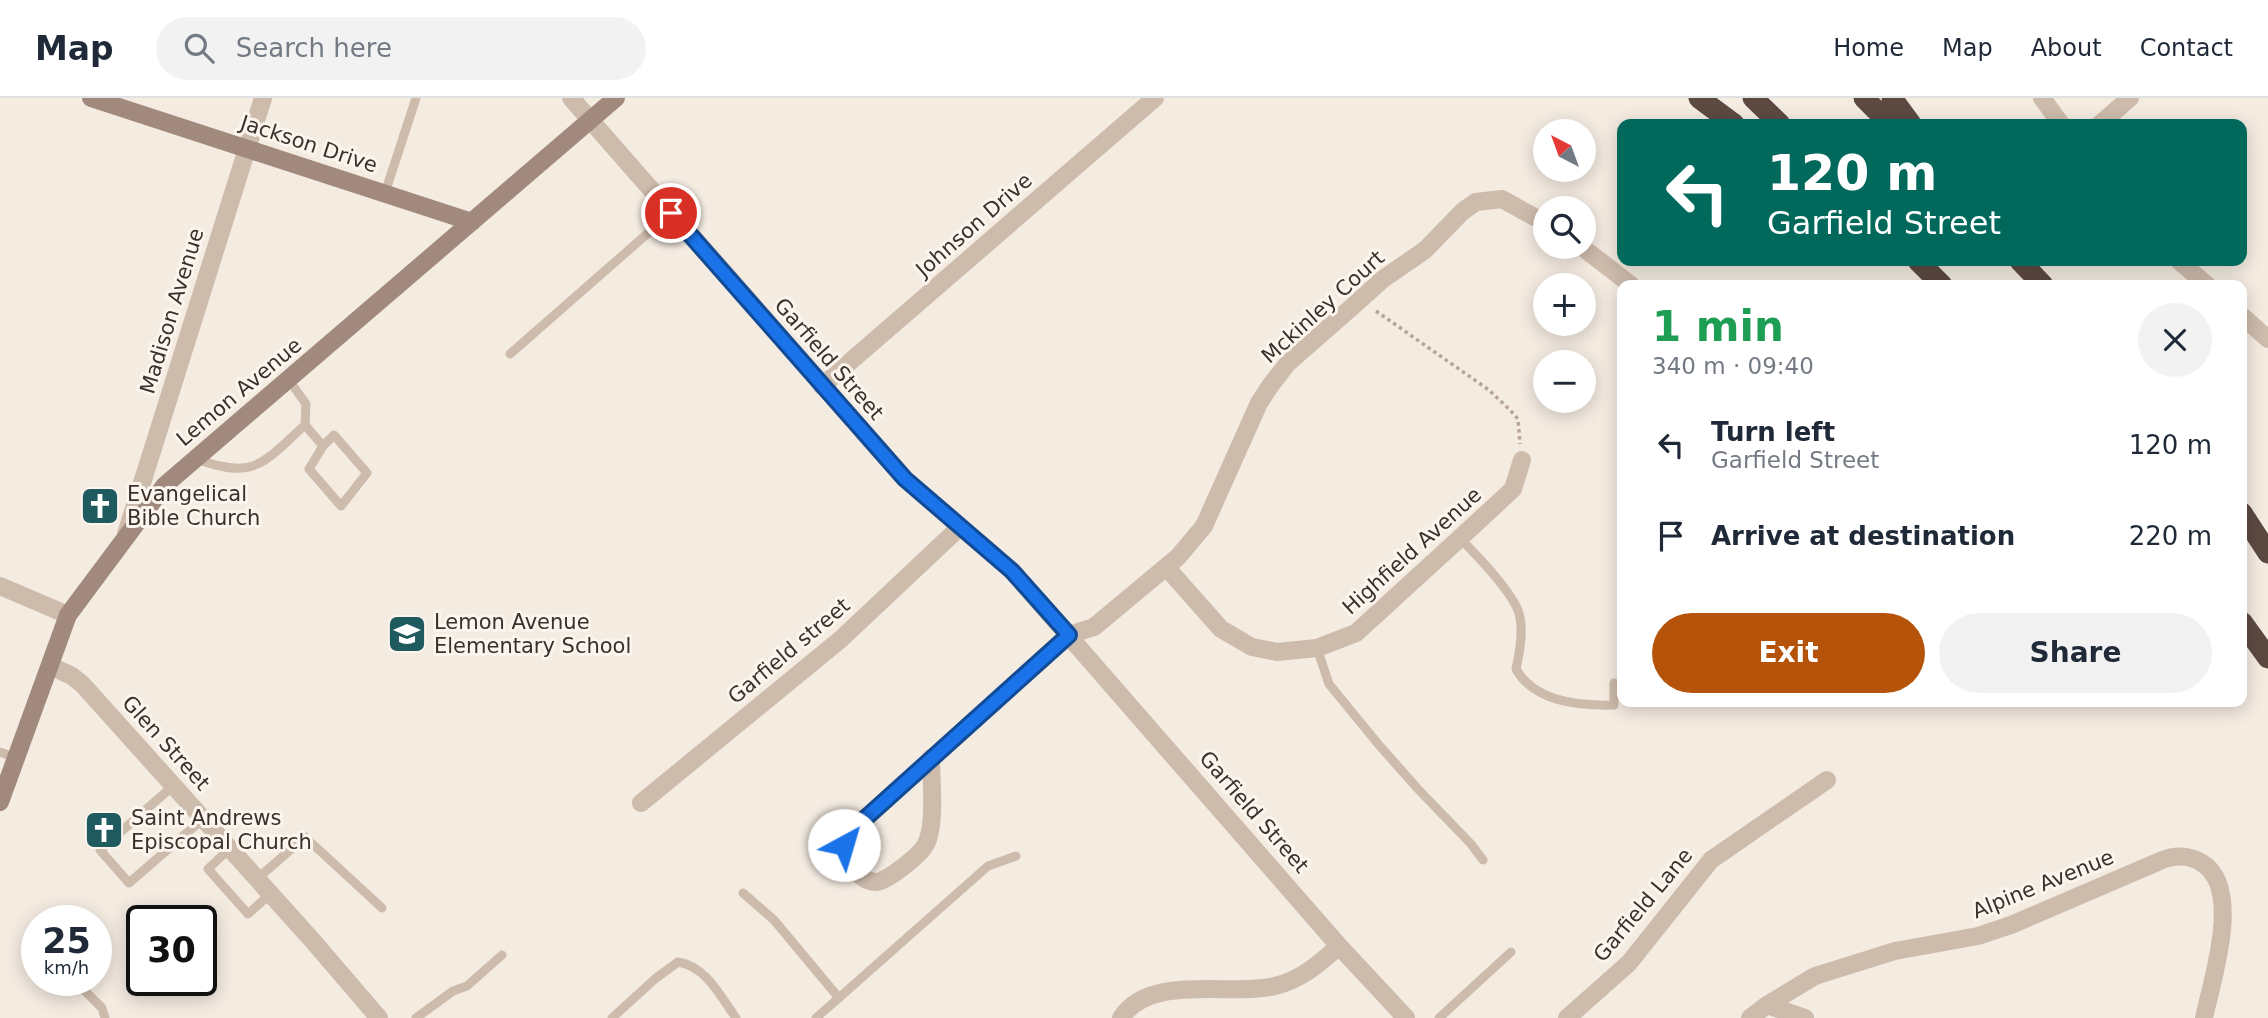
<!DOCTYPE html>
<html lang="en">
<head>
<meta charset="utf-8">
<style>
	:root { --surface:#fff; --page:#f2f2f3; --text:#1f2937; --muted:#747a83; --line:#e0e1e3; --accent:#b45309 }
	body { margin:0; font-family:"DejaVu Sans",sans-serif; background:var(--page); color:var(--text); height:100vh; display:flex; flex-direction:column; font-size:26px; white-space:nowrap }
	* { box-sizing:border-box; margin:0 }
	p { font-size:23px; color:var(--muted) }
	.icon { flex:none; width:38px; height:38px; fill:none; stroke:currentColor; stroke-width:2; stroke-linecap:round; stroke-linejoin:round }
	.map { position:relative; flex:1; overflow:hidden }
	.details { position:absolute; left:1617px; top:182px; width:630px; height:427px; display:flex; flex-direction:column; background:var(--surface); border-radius:14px; box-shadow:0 4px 18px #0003 }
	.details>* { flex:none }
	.top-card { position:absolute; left:1617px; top:21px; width:630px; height:147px; border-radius:14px; box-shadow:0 4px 18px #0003; background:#00695c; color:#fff; overflow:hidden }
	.needle { width:46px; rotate:319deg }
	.tools { position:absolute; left:1533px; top:21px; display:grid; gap:14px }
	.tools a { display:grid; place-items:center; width:63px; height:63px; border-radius:50%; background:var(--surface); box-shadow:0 4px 18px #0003; font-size:35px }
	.speed { position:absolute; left:21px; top:807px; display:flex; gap:14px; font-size:35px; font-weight:700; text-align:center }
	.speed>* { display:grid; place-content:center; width:91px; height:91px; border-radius:50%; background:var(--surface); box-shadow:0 4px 18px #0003; line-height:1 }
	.speed small { font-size:18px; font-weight:400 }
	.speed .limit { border:4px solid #111; border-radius:10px; background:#fff; color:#111 }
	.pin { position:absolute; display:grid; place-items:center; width:60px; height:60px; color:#fff; margin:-30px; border:4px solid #fff; border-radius:50%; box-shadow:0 2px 7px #0007 }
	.me { position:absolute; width:77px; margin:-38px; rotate:39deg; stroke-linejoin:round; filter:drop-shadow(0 0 5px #0008) }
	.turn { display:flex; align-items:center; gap:24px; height:147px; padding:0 35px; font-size:32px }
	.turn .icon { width:91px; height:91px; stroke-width:2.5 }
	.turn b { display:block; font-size:49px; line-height:60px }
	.round { display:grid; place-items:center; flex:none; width:74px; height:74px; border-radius:37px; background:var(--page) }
	.headline { display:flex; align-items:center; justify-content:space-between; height:119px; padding:0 35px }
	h1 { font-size:42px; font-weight:700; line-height:52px; color:#1e9e55 }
	.button { display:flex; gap:14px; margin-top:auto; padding:14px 35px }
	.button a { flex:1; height:80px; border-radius:42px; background:var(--accent); color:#fff; font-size:28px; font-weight:700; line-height:80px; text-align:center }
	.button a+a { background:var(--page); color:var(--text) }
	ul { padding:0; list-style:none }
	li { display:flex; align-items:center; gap:21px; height:91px; padding:0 35px }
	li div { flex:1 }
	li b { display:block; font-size:26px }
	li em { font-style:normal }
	header { display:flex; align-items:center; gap:42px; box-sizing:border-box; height:98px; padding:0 35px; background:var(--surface); border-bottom:2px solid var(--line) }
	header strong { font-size:33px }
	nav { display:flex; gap:38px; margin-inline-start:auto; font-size:24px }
	.search { width:490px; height:63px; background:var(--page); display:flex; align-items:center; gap:18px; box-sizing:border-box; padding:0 24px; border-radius:38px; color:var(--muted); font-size:26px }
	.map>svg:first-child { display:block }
</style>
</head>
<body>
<header>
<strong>Map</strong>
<div class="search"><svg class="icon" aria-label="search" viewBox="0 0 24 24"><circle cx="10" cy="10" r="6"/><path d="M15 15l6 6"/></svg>Search here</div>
<nav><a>Home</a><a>Map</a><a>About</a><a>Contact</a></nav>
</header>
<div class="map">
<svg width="2268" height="920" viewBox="0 0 2268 920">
	<rect width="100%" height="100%" fill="#f4ebe1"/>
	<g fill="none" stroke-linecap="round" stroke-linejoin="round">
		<path stroke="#b9a596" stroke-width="3.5" stroke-dasharray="3.5 3.5" stroke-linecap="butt" d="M1376,213L1489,292L1510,312L1518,321L1520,346"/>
		<path stroke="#cdbbac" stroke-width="9" d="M385,95L416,0
			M510,256L671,115
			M305,327L323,348L309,371L341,408L367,375L334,337L323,348
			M197,361C255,383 264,364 305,327L306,306L289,282
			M1460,440C1478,459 1506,487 1517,510C1525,527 1520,553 1516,571C1534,604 1580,608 1614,607V585
			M1317,550L1329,586L1379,647L1417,690L1471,746L1483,762
			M0,654L16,660
			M174,687L100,752L129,785L204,720
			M230,750L208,771L248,816L270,796
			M257,781L305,739L382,810
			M743,795L774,822L839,900
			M74,882L102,910L105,920
			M416,920L453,893L467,888L502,857
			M612,920L656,880L678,864C706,868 721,899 736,920
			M816,920L988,768L1016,758
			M1439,920L1511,854"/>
		<path stroke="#cdbbac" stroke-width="18" d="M2100,26L2130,0
			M1582,149L1631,187
			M822,288L1155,0
			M126,436L263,0
			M1167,470L1221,531L1252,549L1277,554L1317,550L1356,535L1460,440L1513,391L1522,362
			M51,568L72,578L83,587L312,842L379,920
			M931,660C931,684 936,726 926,746C921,756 886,785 875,784C860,783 841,760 844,745C845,741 847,738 849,735L1069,537L1094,529L1178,459L1204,428L1259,305L1270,288L1288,265L1352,209L1383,181L1425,152L1463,113L1476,104L1502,101L1545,125
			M641,705L841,541L960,429
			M1767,907L1805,920
			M1121,920C1150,875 1230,899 1275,888C1301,882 1320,865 1339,848
			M1567,920L1629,865L1711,762L1827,682
			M1750,920L1767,907L1815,878L1895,853L1978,838L2011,827L2160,763C2174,757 2189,757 2202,765C2243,790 2212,882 2204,920"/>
		<path stroke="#cdbbac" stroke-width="18" d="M571,0L905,381L1012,473L1339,848L1406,920
			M2042,0L2061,26
			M2179,163L2207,187
			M2242,218L2268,241
			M0,488L68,517"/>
		<path stroke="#a18a7d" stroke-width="18" d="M91,0L472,124
			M0,704L68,517L165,387L616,0"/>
		<path stroke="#5c4a42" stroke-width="21" d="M1699,0L1734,26
			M1753,0L1780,26
			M1864,0L1890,26
			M1892,0L1911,26
			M1918,163L1942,187
			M2020,163L2043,187
			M2242,415L2268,455
			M2242,524L2268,560"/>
	</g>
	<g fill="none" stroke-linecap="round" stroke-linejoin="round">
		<g stroke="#114b97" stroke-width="18">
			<path id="route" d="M671,115L905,381L1012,473L1069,537L849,735L844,747"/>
		</g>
		<use href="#route" stroke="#1a73e8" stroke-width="12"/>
	</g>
	<defs>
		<g id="church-square" transform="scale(2.0125)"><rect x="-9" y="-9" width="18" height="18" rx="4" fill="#1f5a5e" stroke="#fbf5ee"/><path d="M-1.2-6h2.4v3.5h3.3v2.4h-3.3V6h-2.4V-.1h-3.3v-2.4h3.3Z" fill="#fff"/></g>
		<g id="school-square" transform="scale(2.0125)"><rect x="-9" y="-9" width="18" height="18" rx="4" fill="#1f5a5e" stroke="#fbf5ee"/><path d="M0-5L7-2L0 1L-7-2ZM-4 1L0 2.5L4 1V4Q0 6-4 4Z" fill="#fff"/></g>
	</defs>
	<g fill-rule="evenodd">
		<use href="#church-square" x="100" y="408"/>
		<use href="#school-square" x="407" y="536"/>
		<use href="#church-square" x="104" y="732"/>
	</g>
	<g text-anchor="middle" stroke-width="6" stroke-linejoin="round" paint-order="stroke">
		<g font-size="21" fill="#3b302b" stroke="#fbf5ee">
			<text transform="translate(309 46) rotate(18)" y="7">Jackson Drive</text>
			<text transform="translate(974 127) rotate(-41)" y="7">Johnson Drive</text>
			<text transform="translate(1323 209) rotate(-42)" y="7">Mckinley Court</text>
			<text transform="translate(172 213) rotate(-73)" y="7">Madison Avenue</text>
			<text transform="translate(829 261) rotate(49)" y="7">Garfield Street</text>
			<text transform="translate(239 294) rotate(-40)" y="7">Lemon Avenue</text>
			<text transform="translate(1412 453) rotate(-42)" y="7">Highfield Avenue</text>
			<text transform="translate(789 553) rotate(-40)" y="7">Garfield street</text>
			<text transform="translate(166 645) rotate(48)" y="7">Glen Street</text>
			<text transform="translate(1254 714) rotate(49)" y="7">Garfield Street</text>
			<text transform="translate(2043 786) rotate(-22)" y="7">Alpine Avenue</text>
			<text transform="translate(1643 807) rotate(-50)" y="7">Garfield Lane</text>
		</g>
		<g font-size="21" fill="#3b302b" stroke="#fbf5ee" text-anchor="start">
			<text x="127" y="403">Evangelical<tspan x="127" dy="24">Bible Church</tspan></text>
			<text x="434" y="531">Lemon Avenue<tspan x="434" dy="24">Elementary School</tspan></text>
			<text x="131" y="727">Saint Andrews<tspan x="131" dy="24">Episcopal Church</tspan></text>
		</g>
	</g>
</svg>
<div class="tools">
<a><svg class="needle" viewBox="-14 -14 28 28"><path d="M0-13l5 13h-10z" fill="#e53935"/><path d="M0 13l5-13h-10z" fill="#747a83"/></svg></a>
<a><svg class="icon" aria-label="search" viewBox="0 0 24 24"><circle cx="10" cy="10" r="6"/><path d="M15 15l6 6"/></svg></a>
<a>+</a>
<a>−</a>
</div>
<div class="speed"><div>25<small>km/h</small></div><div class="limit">30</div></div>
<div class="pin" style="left:671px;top:115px;background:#d93025"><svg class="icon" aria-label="arrive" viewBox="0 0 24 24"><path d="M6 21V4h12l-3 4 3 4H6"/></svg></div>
<svg class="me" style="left:844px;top:747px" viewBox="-20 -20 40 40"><circle r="19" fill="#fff"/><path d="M0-13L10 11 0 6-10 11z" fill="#1a73e8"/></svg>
<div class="top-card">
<div class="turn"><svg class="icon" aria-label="left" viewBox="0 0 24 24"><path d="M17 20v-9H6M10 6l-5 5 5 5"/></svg><div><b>120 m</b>Garfield Street</div></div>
</div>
<section class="details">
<div class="headline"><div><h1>1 min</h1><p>340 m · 09:40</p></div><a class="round"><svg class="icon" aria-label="close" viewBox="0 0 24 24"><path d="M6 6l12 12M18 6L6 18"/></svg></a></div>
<ul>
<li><svg class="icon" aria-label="left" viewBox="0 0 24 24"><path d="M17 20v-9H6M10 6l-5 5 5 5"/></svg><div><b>Turn left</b><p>Garfield Street</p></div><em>120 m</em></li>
<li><svg class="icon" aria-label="arrive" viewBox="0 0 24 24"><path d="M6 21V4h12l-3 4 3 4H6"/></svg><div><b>Arrive at destination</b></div><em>220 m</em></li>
</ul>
<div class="button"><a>Exit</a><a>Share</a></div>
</section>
</div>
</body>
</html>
